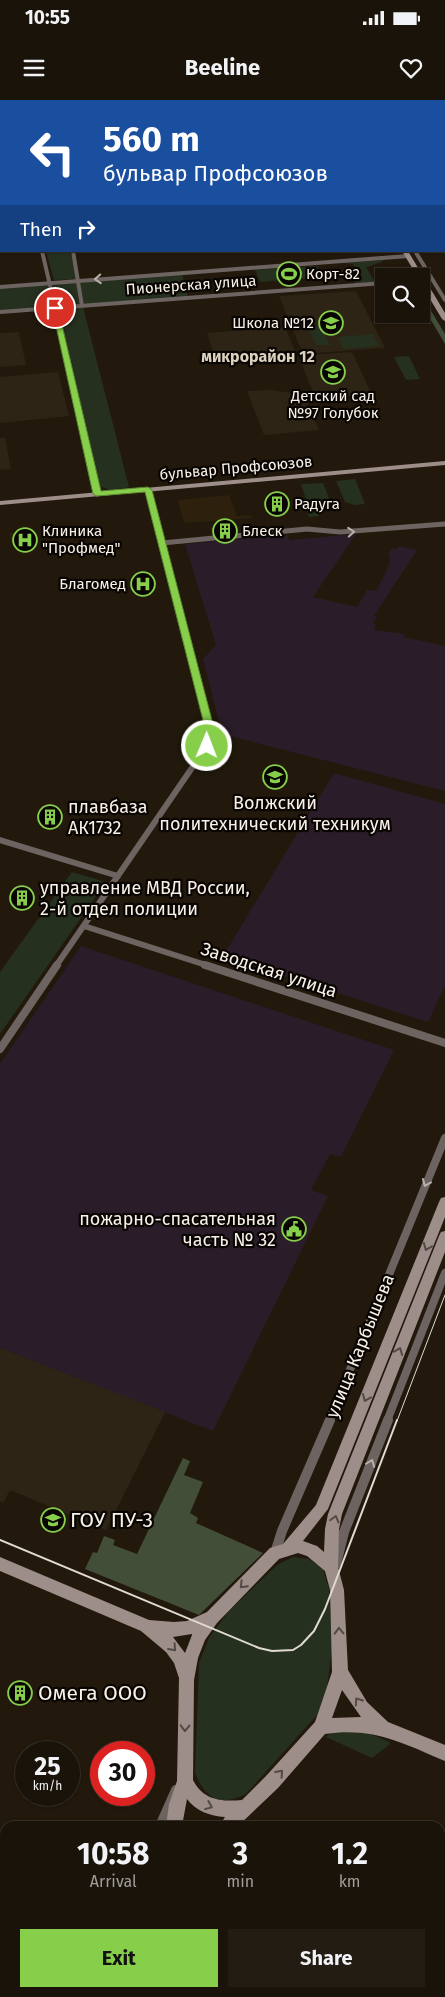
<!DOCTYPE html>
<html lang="en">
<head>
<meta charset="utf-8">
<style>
	:root { --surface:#1a1309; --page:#231c12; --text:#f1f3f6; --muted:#9f9e9c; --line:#38322a; --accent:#87cf4a }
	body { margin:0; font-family:"Fira Sans",sans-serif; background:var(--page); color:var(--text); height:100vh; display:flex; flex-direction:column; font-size:19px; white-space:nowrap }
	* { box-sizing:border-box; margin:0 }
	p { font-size:16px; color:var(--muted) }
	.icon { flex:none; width:28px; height:28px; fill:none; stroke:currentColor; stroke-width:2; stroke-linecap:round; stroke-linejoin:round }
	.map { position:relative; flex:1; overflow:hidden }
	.details { position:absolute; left:0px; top:1721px; width:445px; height:176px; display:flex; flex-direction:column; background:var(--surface); border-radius:15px 15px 0 0; box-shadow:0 1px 4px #0004,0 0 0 1px var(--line) }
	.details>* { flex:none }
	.hud { position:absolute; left:0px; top:0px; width:445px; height:152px; box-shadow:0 1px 4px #0004,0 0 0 1px var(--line); background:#1a4fa0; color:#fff; overflow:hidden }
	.controls { position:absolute; left:375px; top:168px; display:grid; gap:10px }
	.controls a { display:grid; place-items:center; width:55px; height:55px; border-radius:0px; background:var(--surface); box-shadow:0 1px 4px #0004,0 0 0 1px var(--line); font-size:25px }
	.speed { position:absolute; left:15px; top:1641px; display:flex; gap:10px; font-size:25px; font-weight:700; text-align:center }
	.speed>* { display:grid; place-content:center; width:65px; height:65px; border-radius:50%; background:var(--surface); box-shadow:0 1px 4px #0004,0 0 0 1px var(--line); line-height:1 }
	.speed small { font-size:12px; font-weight:400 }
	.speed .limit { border:8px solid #d22; background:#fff; color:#111 }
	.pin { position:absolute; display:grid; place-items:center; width:42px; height:42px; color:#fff; margin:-21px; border:2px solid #fff; border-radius:50%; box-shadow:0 1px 5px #0007 }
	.me { position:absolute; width:55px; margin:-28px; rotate:1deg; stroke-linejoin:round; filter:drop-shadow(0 0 4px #0008) }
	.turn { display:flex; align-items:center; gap:18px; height:105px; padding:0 20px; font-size:22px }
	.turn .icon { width:65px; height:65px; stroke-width:2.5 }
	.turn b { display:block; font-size:35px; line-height:42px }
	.then { display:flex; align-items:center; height:48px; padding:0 20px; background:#0003; gap:10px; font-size:19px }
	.eta { display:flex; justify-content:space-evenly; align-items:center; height:85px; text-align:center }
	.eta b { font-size:30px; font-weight:700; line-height:35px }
	.primary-button { display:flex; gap:10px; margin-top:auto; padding:10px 20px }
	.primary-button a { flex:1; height:58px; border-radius:0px; background:var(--accent); color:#111; font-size:20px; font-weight:700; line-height:58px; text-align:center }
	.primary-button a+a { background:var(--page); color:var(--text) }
	.status { display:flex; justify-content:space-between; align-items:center; height:35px; padding:0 25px; background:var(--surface); direction:ltr }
	.status svg { height:14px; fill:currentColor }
	header { display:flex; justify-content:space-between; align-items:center; height:65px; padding:0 20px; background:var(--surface); font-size:22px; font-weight:700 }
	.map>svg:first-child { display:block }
</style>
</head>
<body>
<div class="status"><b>10:55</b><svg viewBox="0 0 49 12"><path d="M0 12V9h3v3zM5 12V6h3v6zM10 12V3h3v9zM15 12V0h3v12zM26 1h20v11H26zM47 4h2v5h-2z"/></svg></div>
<header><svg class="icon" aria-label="menu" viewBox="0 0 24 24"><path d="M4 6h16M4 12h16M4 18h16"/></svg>Beeline<svg class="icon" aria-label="heart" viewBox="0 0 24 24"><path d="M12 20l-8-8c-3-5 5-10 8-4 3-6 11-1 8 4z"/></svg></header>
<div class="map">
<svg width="445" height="1897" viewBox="0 0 445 1897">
	<rect width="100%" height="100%" fill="#22190c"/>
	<path fill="#2d200c" d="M229,395L237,416L251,415L252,418L184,423L178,402L180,400Z
		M32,431L37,441L12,443L9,433Z"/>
	<path fill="#2a1d29" d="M356,434L313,497L357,507L367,490L376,491L387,470L390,459L388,454L392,448L397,449L399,446L417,450L374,516L377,517L373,524L376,525L374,530L405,534L404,537L445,546V691L222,634L203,559L216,545L185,444L288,435L289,440Z
		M334,673L445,704V886L428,922L223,856Z
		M81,846L394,950L341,1057L330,1054L311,1090L328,1096L213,1331L0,1248V964Z"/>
	<path fill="#2e2415" d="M356,191L385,248L303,254L279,196Z
		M285,227L295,251L215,257L207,233Z
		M19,232L26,265L0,267V233Z
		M352,252L372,295L316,299L302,265L306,255Z
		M58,272L69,316L0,323V277Z
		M271,290L304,295L319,330L264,335L247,291Z
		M0,338H5L11,369L0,370Z
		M0,1248L165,1312L106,1430L10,1390L3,1403L0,1401Z
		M440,1852L445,1855V1897H347L348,1892H440Z"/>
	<path fill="#26301e" d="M46,151H70L78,179L54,180Z
		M384,160L382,162L366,167L375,182L355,183L354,180L363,179L361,175L348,176L345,170L356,169L353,164L343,163Z
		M317,166L323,177L260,182L255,170Z
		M182,174L188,197L58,206L53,185Z
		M48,185L53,207L0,211V188Z
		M83,207L129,387L111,390L99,386L59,211L63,209Z
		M314,225L322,227L330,245H316L308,228Z
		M373,234L379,246L343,249L338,237Z
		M409,256L420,279L406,280L394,257Z
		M355,379L365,404L355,405L345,402L336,381Z
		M323,383L332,406L317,408L319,416L309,417L306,407L308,405L301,384Z
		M72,772L106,782L0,934V872Z
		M293,1457L309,1459L323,1469L329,1489L332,1549L327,1587L317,1615L246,1694C219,1707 206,1699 195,1673L199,1563L209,1538L229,1511L277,1465Z
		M356,1628L389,1642L390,1644L372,1658L326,1637L331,1632Z"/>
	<path fill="#424e37" d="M421,194L445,234V244L421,203Z
		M183,1358L190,1361L184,1375L203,1382L190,1413L198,1418L196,1423L263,1453L199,1515L85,1469L93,1452L97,1453L104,1436L115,1440L113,1445L137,1454Z"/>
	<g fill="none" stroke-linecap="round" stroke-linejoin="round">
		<path stroke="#6d6461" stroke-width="4" d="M444,68L445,70
			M444,130L445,132
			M42,151L59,224
			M73,151L82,206
			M415,151L445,200
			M0,187L408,156
			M0,212L384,183"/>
		<path stroke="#6d6461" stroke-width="5" d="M58,223L97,394
			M148,390L178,507
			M162,443L307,429L340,432L445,424"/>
		<path stroke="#6d6461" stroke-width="6" d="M0,740L118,776
			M84,826L209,866
			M56,866L207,646L210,632L178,506"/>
		<path stroke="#6d6461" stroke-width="8" d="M205,865L445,943
			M0,949L57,865
			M329,1321L445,1038
			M387,1321L445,1173"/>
		<path stroke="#6d6461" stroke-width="10" d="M275,1453L282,1431L330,1320
			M336,1464L344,1432L388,1320
			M160,1726L176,1690
			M132,1892V1897
			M200,1892V1897"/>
		<path fill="#9d8e89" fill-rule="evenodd" d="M338,0H344V1H339Z
			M0,11H1V15H0Z
			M445,18V22L444,23V19Z
			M402,151H408L445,213V221L442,219L421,184V176H417Z
			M445,361V365L0,405V401Z
			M445,1097V1117L328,1409L303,1441L317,1446L324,1452L325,1429L328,1414L439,1136L441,1132L445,1131V1152L342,1414L339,1429L338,1467L344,1490L348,1570L367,1602L388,1622L445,1645V1661C402,1643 373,1627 325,1634L278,1688L238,1726H219L225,1717C210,1716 196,1711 187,1699L182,1726H166L169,1704L177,1681L179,1578L174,1563L166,1552L141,1531L0,1471V1457L149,1520L174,1522L187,1521L207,1512L270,1448L283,1444L316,1405L439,1102L441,1098ZM298,1453L307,1456L325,1471L330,1490L332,1572L315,1622L266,1676L242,1700C221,1702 203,1700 193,1680L194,1580L198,1558L205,1540L217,1523L279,1459ZM192,1534V1535L185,1553L173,1537ZM342,1590L361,1617L332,1618Z
			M154,1892H189V1897H154Z"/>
		<path stroke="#e1dad2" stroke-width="1" d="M397,1321L445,1195"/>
		<path stroke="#e1dad2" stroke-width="2" d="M0,1440L259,1548L272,1551L293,1550L301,1545L314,1531L325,1509L397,1320"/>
	</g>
	<defs><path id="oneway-chevron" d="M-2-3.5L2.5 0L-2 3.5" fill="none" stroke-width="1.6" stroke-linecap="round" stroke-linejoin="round" transform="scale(1.25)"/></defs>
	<g stroke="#b9b2ac">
		<use href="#oneway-chevron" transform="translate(98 179) rotate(176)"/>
		<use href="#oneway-chevron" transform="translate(351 432) rotate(-4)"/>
		<use href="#oneway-chevron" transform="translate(426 1083) rotate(113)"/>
		<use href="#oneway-chevron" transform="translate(371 1363) rotate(-69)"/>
	</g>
	<g stroke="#524a46">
		<use href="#oneway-chevron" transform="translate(427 1147) rotate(112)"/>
		<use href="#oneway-chevron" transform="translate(399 1251) rotate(-68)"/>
		<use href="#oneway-chevron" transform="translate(366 1298) rotate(112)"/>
		<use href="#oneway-chevron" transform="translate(335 1419) rotate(-75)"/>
		<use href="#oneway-chevron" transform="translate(243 1485) rotate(134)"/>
		<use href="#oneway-chevron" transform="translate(339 1531) rotate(-92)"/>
		<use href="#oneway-chevron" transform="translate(173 1548) rotate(48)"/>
		<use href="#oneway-chevron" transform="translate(358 1601) rotate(-125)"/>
		<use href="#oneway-chevron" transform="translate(185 1628) rotate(91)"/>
		<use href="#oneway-chevron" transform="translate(280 1673) rotate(-48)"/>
		<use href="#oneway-chevron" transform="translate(209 1706) rotate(22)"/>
	</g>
	<path fill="#87cf4a" stroke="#588730" d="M55,206L58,208L101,391L148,387L152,390L215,632L211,648L203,646L206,632L145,392L97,396L93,394L52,208Z"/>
	<defs>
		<g id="stadium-ring" transform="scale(1.25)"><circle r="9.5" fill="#080502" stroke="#87cf4a" stroke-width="1.5"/><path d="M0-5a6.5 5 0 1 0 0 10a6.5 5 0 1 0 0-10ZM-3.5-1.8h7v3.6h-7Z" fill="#87cf4a"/></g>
		<g id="school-ring" transform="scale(1.25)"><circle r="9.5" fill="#080502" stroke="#87cf4a" stroke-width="1.5"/><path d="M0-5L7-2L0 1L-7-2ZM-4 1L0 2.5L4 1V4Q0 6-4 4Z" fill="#87cf4a"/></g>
		<g id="building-ring" transform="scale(1.25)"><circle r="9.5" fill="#080502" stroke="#87cf4a" stroke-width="1.5"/><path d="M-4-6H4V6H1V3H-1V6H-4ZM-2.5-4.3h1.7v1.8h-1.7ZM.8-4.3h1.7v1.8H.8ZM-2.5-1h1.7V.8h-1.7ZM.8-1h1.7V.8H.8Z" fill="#87cf4a"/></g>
		<g id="hospital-ring" transform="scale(1.25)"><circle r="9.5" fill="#080502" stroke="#87cf4a" stroke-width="1.5"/><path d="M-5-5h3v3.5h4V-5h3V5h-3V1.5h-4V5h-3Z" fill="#87cf4a"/></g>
		<g id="university-ring" transform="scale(1.25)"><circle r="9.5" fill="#080502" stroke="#87cf4a" stroke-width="1.5"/><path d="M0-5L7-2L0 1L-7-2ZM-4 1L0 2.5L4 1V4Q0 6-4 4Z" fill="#87cf4a"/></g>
		<g id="civic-ring" transform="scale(1.25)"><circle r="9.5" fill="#080502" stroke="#87cf4a" stroke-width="1.5"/><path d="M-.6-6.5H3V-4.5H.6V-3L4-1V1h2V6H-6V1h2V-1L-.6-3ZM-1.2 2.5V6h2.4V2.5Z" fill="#87cf4a"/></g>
	</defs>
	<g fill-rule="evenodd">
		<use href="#stadium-ring" x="289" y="174"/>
		<use href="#school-ring" x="331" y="223"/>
		<use href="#school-ring" x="333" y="272"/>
		<use href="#building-ring" x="277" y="404"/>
		<use href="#building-ring" x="225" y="431"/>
		<use href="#hospital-ring" x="25" y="440"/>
		<use href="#hospital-ring" x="143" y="484"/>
		<use href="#university-ring" x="275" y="677"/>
		<use href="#building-ring" x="50" y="717"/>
		<use href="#building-ring" x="22" y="798"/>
		<use href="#civic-ring" x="294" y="1129"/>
		<use href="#university-ring" x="53" y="1420"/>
		<use href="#building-ring" x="20" y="1593"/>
	</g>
	<g text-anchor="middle" stroke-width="4.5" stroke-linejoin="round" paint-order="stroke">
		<g font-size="15" fill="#f8f1e9" stroke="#080502" text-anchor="start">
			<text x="306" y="179">Корт-82</text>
			<text x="314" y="228" text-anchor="end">Школа №12</text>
			<text x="333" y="301" text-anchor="middle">Детский сад<tspan x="333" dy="17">№97 Голубок</tspan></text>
			<text x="294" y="409">Радуга</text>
			<text x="42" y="436">Клиника<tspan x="42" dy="17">"Профмед"</tspan></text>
			<text x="242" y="436">Блеск</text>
			<text x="126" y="489" text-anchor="end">Благомед</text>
		</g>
		<g font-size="15" fill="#f8f1e9" stroke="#080502">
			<text transform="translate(191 185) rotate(-4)" y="5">Пионерская улица</text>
			<text transform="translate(236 368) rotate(-5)" y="5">бульвар Профсоюзов</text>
		</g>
		<g font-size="16" font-weight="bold" fill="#dcd0be" stroke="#080502">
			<text x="258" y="262">микрорайон 12</text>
		</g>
		<g font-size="18" fill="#f8f1e9" stroke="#080502" text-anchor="start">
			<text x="275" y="709" text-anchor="middle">Волжский<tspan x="275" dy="21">политехнический техникум</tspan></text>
			<text x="68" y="713">плавбаза<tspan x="68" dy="21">АК1732</tspan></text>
			<text x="40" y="794">управление МВД России,<tspan x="40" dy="21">2-й отдел полиции</tspan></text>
			<text x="276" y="1125" text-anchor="end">пожарно-спасательная<tspan x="276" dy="21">часть № 32</tspan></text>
		</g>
		<g font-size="18" fill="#f8f1e9" stroke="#080502">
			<text transform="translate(269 870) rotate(18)" y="6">Заводская улица</text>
			<text transform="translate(360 1246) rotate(-68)" y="6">улица Карбышева</text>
		</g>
		<g font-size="21" fill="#f8f1e9" stroke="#080502" text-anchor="start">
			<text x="70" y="1427">ГОУ ПУ-3</text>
			<text x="38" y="1600">Омега ООО</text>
		</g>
	</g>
</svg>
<div class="controls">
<a><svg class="icon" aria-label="search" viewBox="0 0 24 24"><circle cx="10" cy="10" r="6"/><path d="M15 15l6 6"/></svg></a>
</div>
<div class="speed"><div>25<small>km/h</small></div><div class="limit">30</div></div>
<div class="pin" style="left:55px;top:208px;background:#d93025"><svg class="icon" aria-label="arrive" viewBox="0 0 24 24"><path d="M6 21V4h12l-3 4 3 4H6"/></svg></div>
<svg class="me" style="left:207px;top:646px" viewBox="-20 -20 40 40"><circle r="17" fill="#87cf4a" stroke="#fff" stroke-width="3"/><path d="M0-11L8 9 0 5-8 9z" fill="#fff"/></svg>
<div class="hud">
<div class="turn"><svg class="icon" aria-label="left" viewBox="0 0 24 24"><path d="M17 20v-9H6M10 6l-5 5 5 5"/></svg><div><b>560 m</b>бульвар Профсоюзов</div></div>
<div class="then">Then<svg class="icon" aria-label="right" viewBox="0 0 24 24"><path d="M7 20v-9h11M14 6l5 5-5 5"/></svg></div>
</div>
<section class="details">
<div class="eta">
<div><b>10:58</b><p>Arrival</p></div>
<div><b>3</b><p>min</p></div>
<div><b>1.2</b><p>km</p></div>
</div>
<div class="primary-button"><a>Exit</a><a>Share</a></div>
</section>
</div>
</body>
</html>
